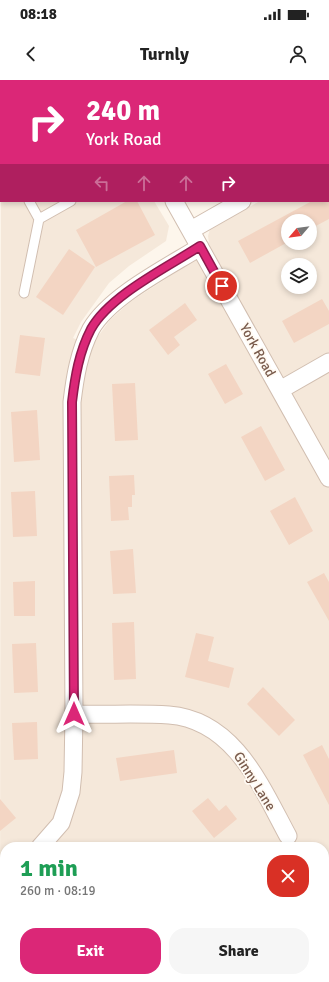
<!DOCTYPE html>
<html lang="en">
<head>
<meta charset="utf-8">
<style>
	:root { --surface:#fff; --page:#f6f6f6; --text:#222; --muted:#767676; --accent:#db2777 }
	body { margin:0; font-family:Signika,sans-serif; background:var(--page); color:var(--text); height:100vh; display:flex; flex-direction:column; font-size:15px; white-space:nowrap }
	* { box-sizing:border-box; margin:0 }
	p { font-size:13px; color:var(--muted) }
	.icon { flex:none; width:22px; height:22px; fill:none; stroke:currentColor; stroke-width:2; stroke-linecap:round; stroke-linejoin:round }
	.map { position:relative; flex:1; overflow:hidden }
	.sheet { position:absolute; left:0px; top:762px; width:329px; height:140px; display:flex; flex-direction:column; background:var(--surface); border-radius:16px 16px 0 0; box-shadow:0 2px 6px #0003 }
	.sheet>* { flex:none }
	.hud { position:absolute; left:0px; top:0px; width:329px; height:122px; box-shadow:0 2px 6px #0003; background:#db2777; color:#fff; overflow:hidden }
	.needle { width:26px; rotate:241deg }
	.tools { position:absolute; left:281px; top:134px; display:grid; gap:8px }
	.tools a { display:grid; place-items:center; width:36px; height:36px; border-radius:50%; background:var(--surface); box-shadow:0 2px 6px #0003; font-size:20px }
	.pin { position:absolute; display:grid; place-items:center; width:34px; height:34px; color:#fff; margin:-17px; border:2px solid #fff; border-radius:50%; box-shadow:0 1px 4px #0007 }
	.me { position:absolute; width:44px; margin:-22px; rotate:0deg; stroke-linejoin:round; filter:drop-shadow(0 0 3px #0008) }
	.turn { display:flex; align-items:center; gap:14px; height:84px; padding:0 20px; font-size:18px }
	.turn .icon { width:52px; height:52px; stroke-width:2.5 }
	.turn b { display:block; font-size:28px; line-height:34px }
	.lanes { display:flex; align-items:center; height:38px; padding:0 20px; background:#0003; justify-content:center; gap:20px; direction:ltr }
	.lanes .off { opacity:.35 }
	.round { display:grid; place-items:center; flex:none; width:42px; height:42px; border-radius:16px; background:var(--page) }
	.overview { display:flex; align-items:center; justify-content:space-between; height:68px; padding:0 20px }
	h1 { font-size:24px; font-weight:700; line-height:30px; color:#1e9e55 }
	.primary-button { display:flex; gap:8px; margin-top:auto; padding:8px 20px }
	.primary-button a { flex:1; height:46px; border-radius:16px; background:var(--accent); color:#fff; font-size:16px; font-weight:700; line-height:46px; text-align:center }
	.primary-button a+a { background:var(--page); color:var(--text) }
	.status { display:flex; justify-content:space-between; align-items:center; height:28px; padding:0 20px; background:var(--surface); direction:ltr }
	.status svg { height:11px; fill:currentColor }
	header { display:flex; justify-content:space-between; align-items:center; height:52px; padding:0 20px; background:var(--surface); font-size:18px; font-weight:700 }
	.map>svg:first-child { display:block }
</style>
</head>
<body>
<div class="status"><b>08:18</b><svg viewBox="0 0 49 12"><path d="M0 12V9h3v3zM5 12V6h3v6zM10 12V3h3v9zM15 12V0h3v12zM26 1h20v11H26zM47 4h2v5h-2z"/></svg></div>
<header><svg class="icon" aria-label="back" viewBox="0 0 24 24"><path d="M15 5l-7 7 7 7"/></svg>Turnly<svg class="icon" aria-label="person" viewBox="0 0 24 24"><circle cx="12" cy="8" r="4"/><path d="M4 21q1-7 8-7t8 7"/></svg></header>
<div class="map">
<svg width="329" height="902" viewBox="0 0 329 902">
	<rect width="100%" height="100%" fill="#fdf6ec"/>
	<path fill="#f5e8da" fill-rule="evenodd" d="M1,59V121H154L169,146L166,161L129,186L109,203L81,242L73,258L91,266L110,240L130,222L210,170L208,156L210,149L260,121H328L329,82V902H0ZM288,141H310V163H288ZM288,185H310V207H288ZM5,767H324V897H5Z"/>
	<path fill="#f3d5c3" d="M127,121H137L155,155L96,187L76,150Z
		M312,121H329V139L310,149V141H288V162L250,183L238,161Z
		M69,169L95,187L63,235L36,217Z
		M322,219L329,231V244L294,263L282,241Z
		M185,223L197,240L174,257L180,265L168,275L149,250Z
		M20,255L45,258L40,296L15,293Z
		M226,284L243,314L225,324L208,294Z
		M135,303L138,360L115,361L112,304Z
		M37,330L40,380L14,382L11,332Z
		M261,346L285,390L265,401L241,357Z
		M134,395L135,415H132V427H128L129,440L111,441L109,396Z
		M35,411L37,456L13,457L11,412Z
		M295,417L313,451L289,465L270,431Z
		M133,469L136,513L113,514L110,471Z
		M324,493L329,502V541L307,502Z
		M35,501V536H14L13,502Z
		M134,542L136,599L114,600L112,543Z
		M196,553L214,557L208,581L234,588L229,608L185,597Z
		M36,563L38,612L14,613L12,564Z
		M263,607L295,640L279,656L247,624Z
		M37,642L38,679L14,680L12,643Z
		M322,665L329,679V725L303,675Z
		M174,670L177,693L120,701L116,678Z
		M208,718L219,731L226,725L237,739L214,758L192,731Z
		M0,719L16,738L0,751Z"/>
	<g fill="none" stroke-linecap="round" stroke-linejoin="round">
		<g stroke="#d1beb0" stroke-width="11">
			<path id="lane" d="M168,0V1
				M29,121L39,139
				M24,213L39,139L71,121"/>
		</g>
		<g stroke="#d1beb0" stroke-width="19">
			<path id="street" d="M104,0L105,1
				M142,1L144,0
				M328,72H329
				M174,121L329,398
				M191,150L242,121
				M280,310L329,282
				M74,634C106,635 138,633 169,635C234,640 261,706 288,756
				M40,767L61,743L71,712L73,692L74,634L72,322C75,297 79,272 91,249C110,216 168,187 200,167
				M0,805L5,800
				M143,897L148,902"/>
		</g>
		<use href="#lane" stroke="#fff" stroke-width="9"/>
		<use href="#street" stroke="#fff" stroke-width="17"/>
	</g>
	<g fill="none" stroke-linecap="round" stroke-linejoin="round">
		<g stroke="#8e194d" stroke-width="10">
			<path id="route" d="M74,634L72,322C75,297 79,272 91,249C110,215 168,187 200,166L222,206"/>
		</g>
		<use href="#route" stroke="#db2777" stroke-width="7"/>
	</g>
	<g text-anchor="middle" stroke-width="3.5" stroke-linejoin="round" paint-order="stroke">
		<g font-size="14" fill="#7a5c4d" stroke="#fffaf3">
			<text transform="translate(258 270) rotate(61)" y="5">York Road</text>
			<text transform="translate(255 701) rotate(58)" y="5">Ginny Lane</text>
		</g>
	</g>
</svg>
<div class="tools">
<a><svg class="needle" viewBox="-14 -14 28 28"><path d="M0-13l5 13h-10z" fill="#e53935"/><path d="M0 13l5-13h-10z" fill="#767676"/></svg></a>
<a><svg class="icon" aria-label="layers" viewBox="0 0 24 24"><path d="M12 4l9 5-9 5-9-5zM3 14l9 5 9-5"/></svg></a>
</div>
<div class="pin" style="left:222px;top:206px;background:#d93025"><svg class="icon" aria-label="arrive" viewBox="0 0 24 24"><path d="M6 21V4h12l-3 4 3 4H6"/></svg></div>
<svg class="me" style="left:74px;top:634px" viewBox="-20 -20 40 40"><path d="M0-17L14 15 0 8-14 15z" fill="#db2777" stroke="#fff" stroke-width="4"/></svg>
<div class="hud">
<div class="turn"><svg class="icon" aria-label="right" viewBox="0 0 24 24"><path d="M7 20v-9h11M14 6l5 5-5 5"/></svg><div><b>240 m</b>York Road</div></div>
<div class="lanes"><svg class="icon off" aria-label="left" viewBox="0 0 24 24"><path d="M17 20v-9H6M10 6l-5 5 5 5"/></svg><svg class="icon off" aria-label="ahead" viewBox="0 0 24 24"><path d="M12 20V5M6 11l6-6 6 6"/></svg><svg class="icon off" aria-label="ahead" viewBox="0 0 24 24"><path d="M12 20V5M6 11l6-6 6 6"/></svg><svg class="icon" aria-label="right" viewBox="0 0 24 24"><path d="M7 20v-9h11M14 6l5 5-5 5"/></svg></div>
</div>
<section class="sheet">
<div class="overview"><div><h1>1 min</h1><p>260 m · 08:19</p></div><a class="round" style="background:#d93025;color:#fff"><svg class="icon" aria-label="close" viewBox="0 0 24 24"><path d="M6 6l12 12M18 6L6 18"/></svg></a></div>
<div class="primary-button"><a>Exit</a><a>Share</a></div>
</section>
</div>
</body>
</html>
